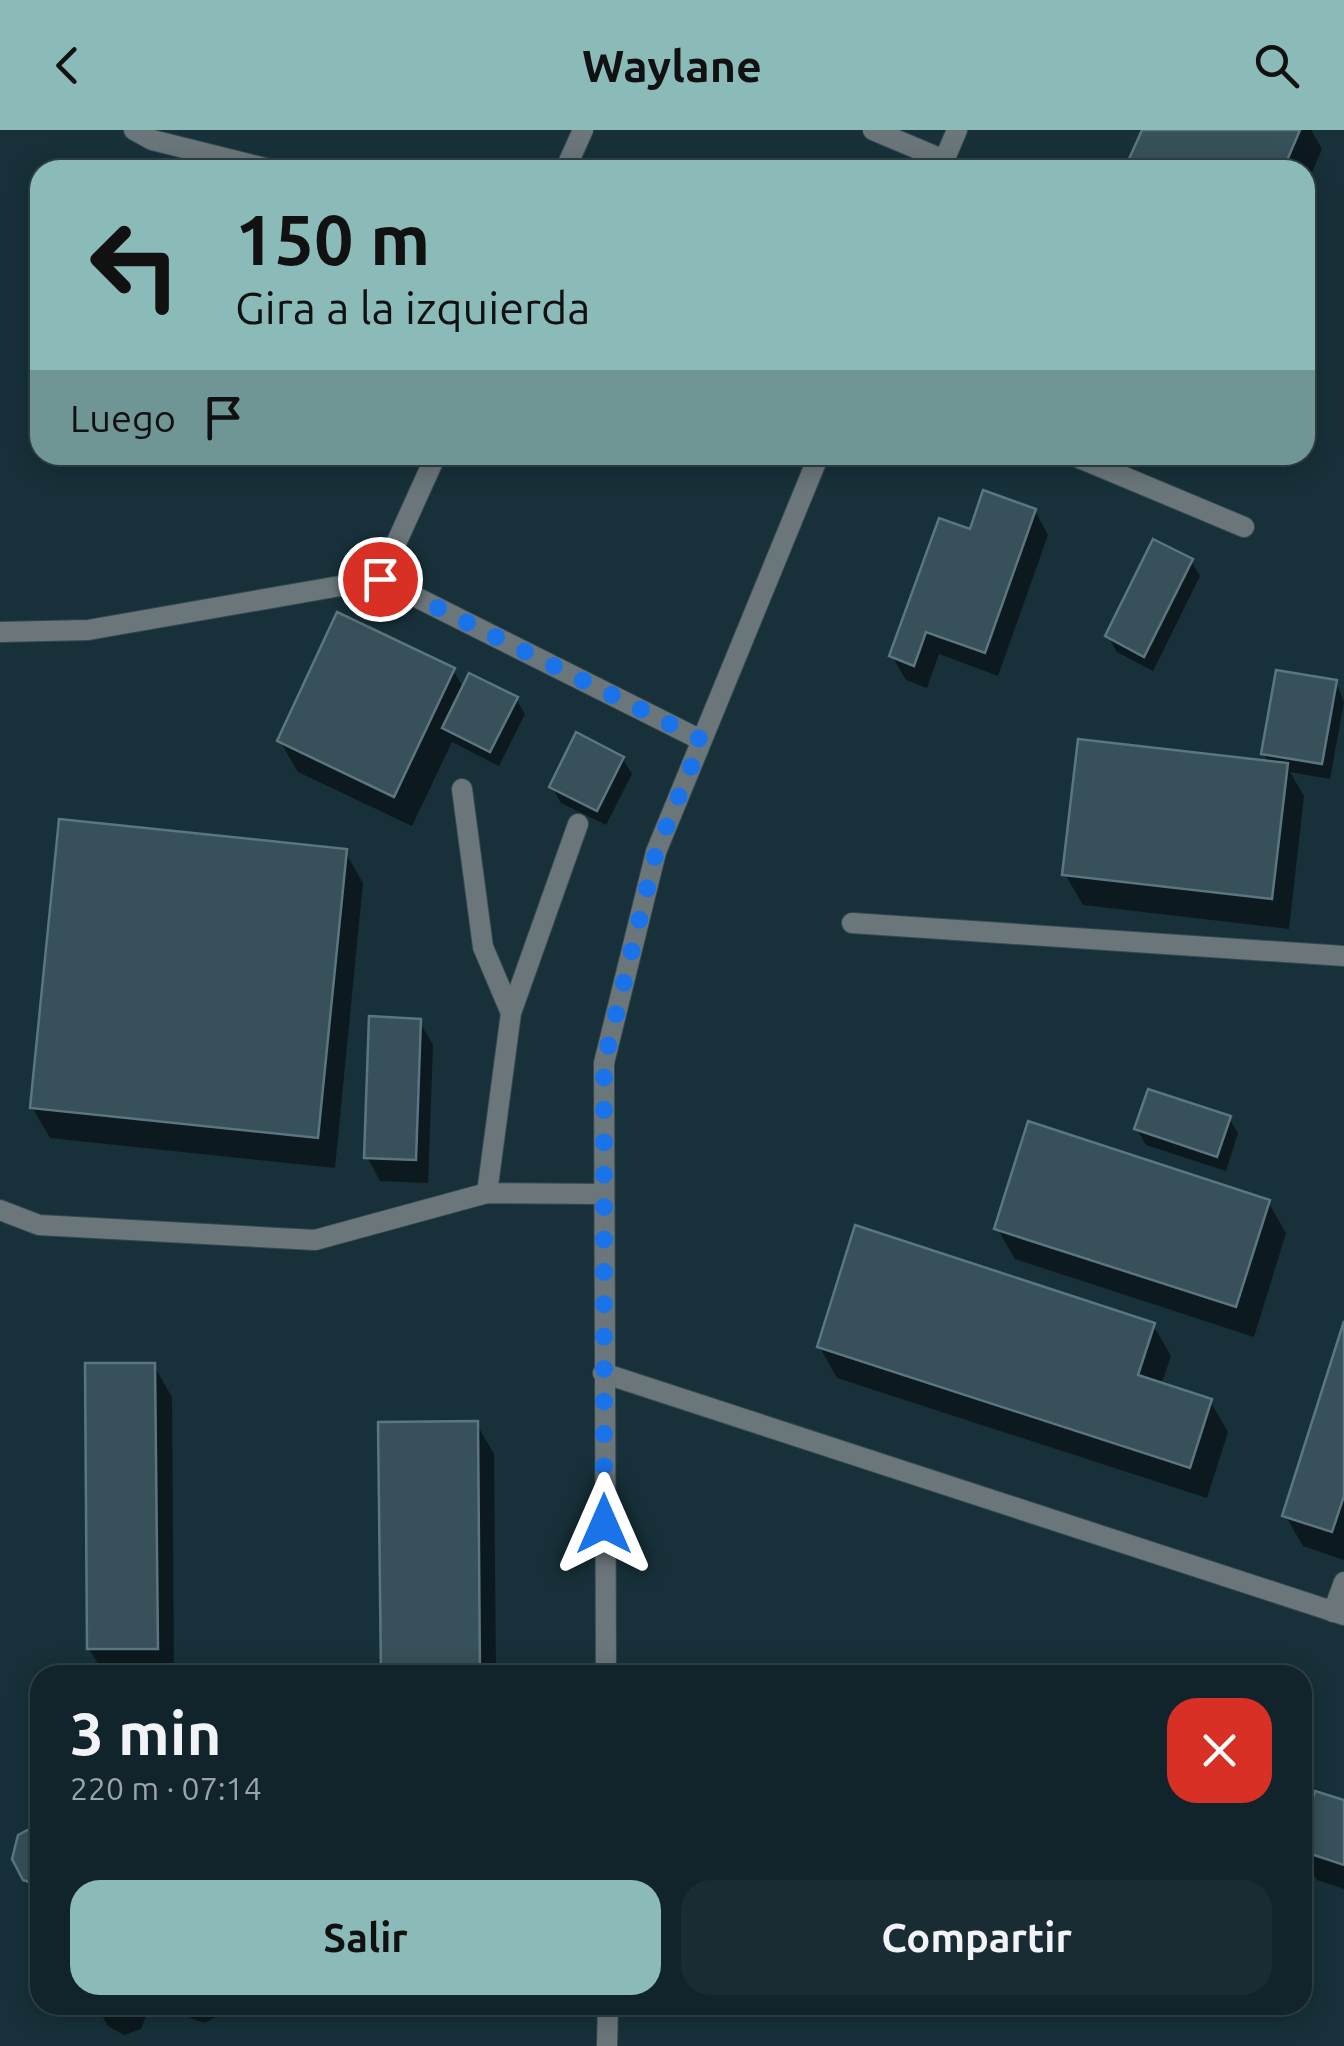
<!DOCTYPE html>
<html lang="es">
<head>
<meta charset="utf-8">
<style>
	:root { --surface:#11242b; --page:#1a2c33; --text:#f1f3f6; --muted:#9ca4a9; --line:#304147; --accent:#8bbbb9 }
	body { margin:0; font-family:Ubuntu,sans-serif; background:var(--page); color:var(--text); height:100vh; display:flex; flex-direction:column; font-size:38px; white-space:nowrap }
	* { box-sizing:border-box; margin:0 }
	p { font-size:32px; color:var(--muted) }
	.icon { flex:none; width:55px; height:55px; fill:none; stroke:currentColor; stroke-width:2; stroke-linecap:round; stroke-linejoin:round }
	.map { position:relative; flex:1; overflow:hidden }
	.drawer { position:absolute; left:30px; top:1535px; width:1282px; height:350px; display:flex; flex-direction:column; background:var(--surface); border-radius:30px; box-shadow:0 5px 25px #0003,0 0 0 2px var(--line) }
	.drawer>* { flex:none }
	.guide { position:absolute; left:30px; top:30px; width:1285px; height:305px; border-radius:30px; box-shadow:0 5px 25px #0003,0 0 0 2px var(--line); background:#8bbbb9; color:#111; overflow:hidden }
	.pin { position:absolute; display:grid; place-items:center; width:85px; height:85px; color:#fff; margin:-42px; border:5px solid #fff; border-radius:50%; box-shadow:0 2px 10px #0007 }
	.me { position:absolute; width:110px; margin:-55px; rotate:0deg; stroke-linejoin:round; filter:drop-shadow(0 0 8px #0008) }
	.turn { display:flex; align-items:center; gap:35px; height:210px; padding:0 40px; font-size:45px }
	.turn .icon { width:130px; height:130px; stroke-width:2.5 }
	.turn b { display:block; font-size:70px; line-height:85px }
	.then { display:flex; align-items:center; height:95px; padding:0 40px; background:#0003; gap:20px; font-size:38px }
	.round { display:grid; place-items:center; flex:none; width:105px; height:105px; border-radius:30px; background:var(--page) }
	.head { display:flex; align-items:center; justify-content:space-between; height:170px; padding:0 40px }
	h1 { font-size:60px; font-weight:700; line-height:75px }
	.cta { display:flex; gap:20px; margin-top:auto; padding:20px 40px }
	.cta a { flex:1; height:115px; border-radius:30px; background:var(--accent); color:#111; font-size:40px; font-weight:700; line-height:115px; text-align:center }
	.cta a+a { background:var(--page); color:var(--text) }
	header { display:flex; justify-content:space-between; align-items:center; height:130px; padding:0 40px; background:var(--accent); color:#111; font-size:45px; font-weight:700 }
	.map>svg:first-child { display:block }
</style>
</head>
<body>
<header><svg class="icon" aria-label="back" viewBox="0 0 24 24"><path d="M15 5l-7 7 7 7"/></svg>Waylane<svg class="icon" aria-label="search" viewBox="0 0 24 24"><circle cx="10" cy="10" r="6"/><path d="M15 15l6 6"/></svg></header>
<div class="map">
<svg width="1344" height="1916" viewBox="0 0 1344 1916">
	<rect width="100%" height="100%" fill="#173039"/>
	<path fill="#0007" d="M1145,0H1311L1322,19L1305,59V40H1127Z
		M1035,381L1048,405L998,546L939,524L927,558L906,550L892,526L971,402Z
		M1191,431L1200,446L1153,541L1117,522L1108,506Z
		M453,540L464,559L516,569L525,584L499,636L452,612L412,696L298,642L280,611Z
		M1336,552L1344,572L1330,649L1290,642L1304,666L1289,799L1083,775L1065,744L1269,633L1263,623Z
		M622,628L632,644L606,695L561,673L552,657Z
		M345,722L363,753L335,1038L50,1008L32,977Z
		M419,891L433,915L428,1053L380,1051L367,1027Z
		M1229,988L1238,1003L1226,1041L1146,1015L1137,999Z
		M1268,1072L1286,1103L1254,1207L1015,1129L997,1098Z
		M1153,1195L1171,1226L1161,1255L1210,1271L1228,1302L1207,1368L837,1248L819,1216Z
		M1344,1200V1430L1303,1416L1285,1385Z
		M154,1236L172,1267L174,1545H105L89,1519Z
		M476,1293L494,1324L496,1545H384Z
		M1344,1673V1759L1317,1750L1302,1725V1707Z
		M40,1696V1773L25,1748Z
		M96,1875H146L148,1881L141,1899L124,1905L108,1896Z
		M176,1875H226L224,1883L204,1893L182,1885Z"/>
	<path fill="#37505a" stroke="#5b7681" stroke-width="2.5" d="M1142,0H1300L1283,40H1124Z
		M983,360L1036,379L985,523L926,502L914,536L889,526L939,388L970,399Z
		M1153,409L1193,429L1144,527L1105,506Z
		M337,482L455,538L394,667L277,611Z
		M1276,540L1337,550L1322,634L1261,624Z
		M469,543L518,567L490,622L442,598Z
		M576,602L624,627L597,681L549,657Z
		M1078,609L1288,633L1272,769L1062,745Z
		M59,689L347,719L318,1008L30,978Z
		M369,886L421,889L416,1030L364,1028Z
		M1148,959L1231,986L1217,1027L1134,999Z
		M1028,991L1270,1070L1236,1177L994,1099Z
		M855,1095L1155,1193L1138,1245L1212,1269L1190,1338L817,1217Z
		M1344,1191V1366L1332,1402L1282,1386Z
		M85,1233H155L158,1519H87Z
		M478,1291L480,1545H381L378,1292Z
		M1315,1661L1344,1670V1735L1302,1721V1699Z
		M39,1694H40V1756L23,1750L12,1729L18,1705Z
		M95,1875H128L109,1882Z"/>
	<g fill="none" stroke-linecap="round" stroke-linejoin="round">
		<g stroke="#344b53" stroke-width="22">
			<path id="lane" d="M134,0L152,10L273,40
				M873,0L944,30
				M565,40L583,0
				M1072,325L1244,397
				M380,449L701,610
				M0,502L88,500L380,449L436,325
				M462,659L483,817L511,883L487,1063
				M852,793L1344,826
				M511,883L578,694
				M0,1080L39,1095L315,1110L487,1063L604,1064
				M603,1243L1344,1485
				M1333,1482L1344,1452"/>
		</g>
		<g stroke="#344b53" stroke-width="22">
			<path id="street" d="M940,40L957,0
				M606,1545L604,933L656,722L819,325
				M607,1916L608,1875"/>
		</g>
		<use href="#lane" stroke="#6b767b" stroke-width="20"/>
		<use href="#street" stroke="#6b767b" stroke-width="20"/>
	</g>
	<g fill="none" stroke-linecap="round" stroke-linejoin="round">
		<path stroke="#1a73e8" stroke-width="18" stroke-dasharray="0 32.4" d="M380,449L702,610L656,722L604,933V1394"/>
	</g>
</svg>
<div class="pin" style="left:380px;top:449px;background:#d93025"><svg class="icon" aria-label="arrive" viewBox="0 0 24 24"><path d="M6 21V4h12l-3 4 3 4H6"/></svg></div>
<svg class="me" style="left:604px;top:1394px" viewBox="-20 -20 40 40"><path d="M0-17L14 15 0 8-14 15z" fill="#1a73e8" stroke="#fff" stroke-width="4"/></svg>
<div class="guide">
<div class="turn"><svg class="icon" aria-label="left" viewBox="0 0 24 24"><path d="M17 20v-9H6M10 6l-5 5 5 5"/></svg><div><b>150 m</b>Gira a la izquierda</div></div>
<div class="then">Luego<svg class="icon" aria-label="arrive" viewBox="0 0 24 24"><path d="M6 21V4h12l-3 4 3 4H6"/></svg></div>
</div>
<section class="drawer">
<div class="head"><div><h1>3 min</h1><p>220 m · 07:14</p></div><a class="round" style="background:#d93025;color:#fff"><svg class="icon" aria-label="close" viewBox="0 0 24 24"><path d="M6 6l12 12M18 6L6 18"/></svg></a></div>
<div class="cta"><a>Salir</a><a>Compartir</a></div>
</section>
</div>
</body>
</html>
